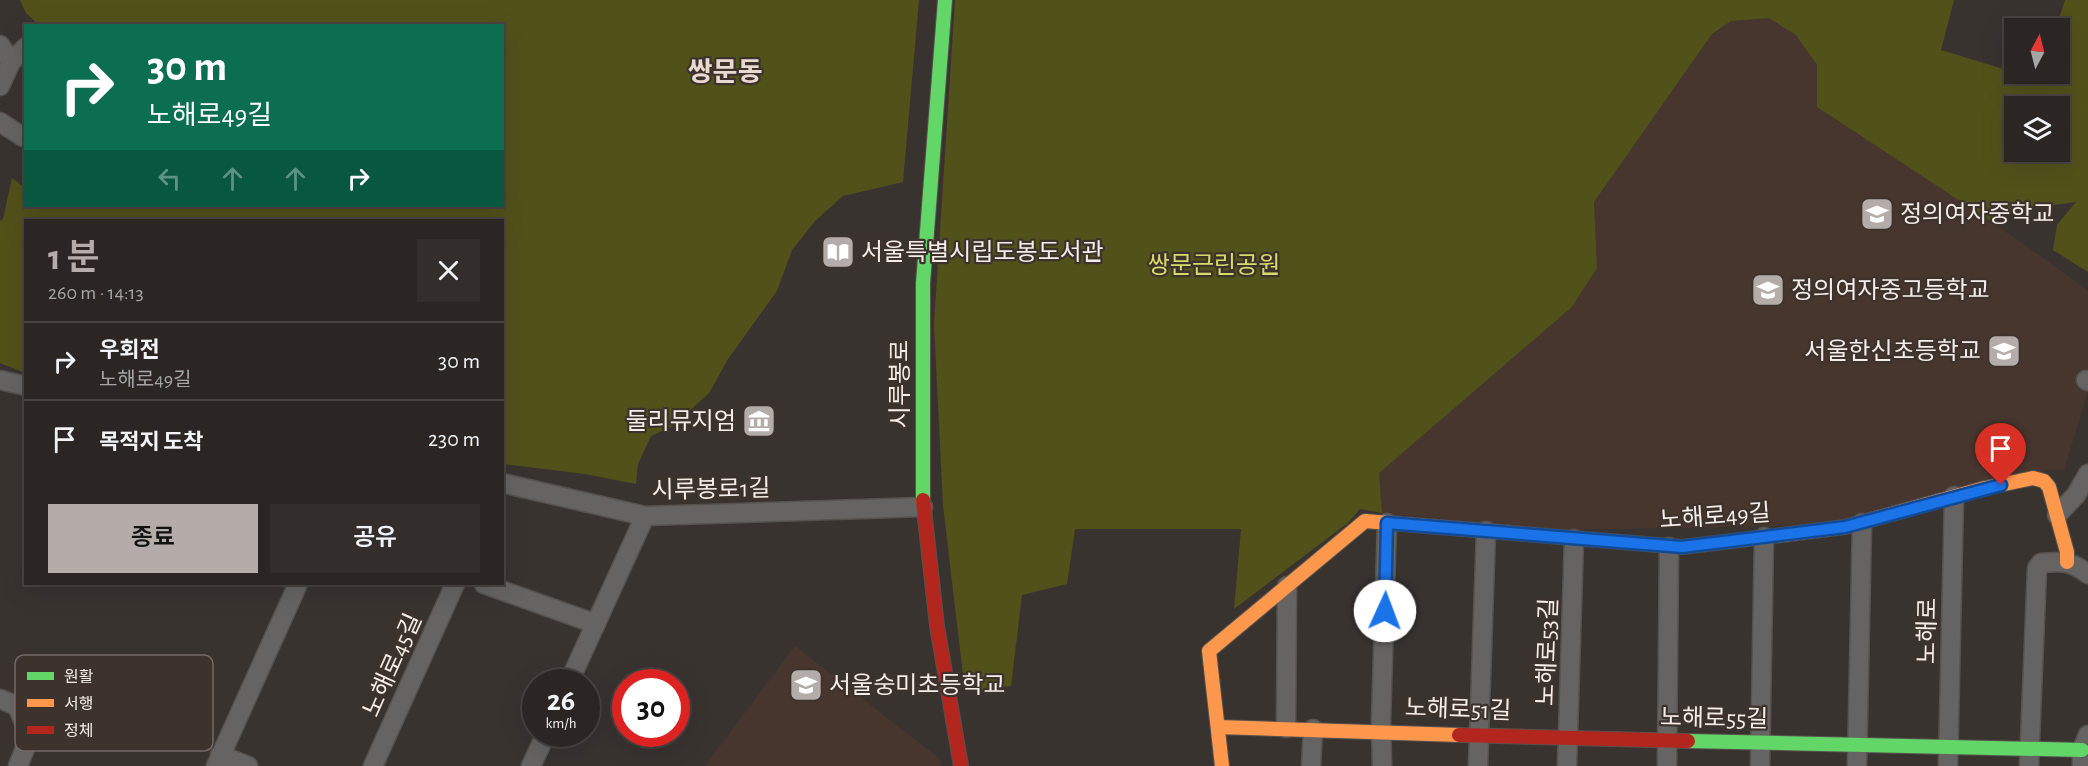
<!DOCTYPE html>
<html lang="ko">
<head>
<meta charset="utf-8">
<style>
	:root { --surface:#2b2624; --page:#332e2c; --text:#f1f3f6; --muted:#a6a5a6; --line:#474341; --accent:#b3aca8 }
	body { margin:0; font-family:"Alegreya Sans","Noto Sans KR",sans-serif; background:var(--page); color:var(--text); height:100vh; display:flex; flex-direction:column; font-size:22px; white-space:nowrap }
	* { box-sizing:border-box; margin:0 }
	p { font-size:20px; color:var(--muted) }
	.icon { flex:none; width:33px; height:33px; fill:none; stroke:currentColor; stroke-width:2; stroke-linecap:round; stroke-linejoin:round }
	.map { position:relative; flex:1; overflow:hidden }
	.drawer { position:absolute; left:24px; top:219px; width:480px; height:366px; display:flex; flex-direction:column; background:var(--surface); border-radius:0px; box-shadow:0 6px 24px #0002,0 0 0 2px var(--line) }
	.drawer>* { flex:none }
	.guide { position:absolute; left:24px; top:24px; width:480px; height:183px; border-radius:0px; box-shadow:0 6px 24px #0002,0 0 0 2px var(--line); background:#0b6e4f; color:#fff; overflow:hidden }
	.needle { width:39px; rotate:7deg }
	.fabs { position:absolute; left:2004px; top:18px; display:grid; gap:12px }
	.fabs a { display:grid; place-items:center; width:66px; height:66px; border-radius:0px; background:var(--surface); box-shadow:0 6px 24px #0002,0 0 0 2px var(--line); font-size:30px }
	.speed { position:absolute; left:522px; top:669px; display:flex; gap:12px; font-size:30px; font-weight:700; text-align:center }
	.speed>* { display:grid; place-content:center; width:78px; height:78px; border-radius:50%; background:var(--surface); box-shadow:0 6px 24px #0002,0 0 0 2px var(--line); line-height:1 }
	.speed small { font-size:15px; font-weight:400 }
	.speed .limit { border:9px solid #d22; background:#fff; color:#111 }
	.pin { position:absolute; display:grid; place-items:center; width:51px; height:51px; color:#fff; margin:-62px -26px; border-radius:50% 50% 50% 0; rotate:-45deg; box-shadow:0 0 6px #0007 }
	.pin .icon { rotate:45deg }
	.me { position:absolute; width:66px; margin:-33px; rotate:2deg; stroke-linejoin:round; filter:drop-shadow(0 0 4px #0008) }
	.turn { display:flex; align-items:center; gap:21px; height:126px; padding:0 24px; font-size:27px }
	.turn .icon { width:78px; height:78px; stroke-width:2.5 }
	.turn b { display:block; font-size:42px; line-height:51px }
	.lanes { display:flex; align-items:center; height:57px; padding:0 24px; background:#0003; justify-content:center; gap:30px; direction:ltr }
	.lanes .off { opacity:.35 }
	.round { display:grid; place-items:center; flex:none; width:63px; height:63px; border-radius:0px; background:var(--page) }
	.head { display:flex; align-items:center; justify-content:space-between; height:102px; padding:0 24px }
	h1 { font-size:36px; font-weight:600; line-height:45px; color:var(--accent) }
	.button { display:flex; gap:12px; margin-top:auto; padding:12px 24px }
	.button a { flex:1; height:69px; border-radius:0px; background:var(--accent); color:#111; font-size:24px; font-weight:600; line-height:69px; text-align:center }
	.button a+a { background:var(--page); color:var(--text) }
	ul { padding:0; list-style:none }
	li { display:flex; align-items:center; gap:18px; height:78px; padding:0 24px; border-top:2px solid var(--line) }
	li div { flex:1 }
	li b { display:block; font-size:22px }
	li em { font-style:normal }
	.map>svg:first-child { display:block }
</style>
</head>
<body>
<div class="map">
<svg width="2088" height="766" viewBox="0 0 2088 766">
	<rect width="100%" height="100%" fill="#393330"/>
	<path fill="#47362e" d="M1769,18L1797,35L1817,65L1818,107L1992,222L2088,290V391L2064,470L2033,471L1829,525L1558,530L1382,513L1378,473L1572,307L1597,268L1594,202L1712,34L1731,21Z
		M795,646L940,759L941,766H705Z"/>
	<path fill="#51521a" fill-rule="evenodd" d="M20,0H919L903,182L843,196L815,221L792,250L777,291L728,359L709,393L673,426L651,436L638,464L636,484L585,474L503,464L502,220H26L25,373L0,363V221L3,219L12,178L25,188L26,206H502V26L39,25L26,13Z
		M955,0H1954L1941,50L2040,80L2042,74H2060V28H2056L2065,0H2088V272L2053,250L2057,225L2076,202L1995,213L1992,222L1817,107V65L1796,35L1769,18L1731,21L1712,34L1594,202L1597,268L1572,307L1379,473L1382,513L1360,509L1349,522L1234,609L1241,529H1075L1067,584L1022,595L1011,686L965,692L943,505L934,324ZM2014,106H2060V152H2014Z"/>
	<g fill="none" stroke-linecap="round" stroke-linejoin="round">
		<g stroke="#56524e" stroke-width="21">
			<path id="street" d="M0,45L11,62
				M0,86L11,62L26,47
				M0,122L23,137
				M0,380L26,386
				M2086,380L2088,381
				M502,483L645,516L923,507
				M2057,515L2076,495L2088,474
				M484,584L596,624
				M569,682L645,516
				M0,699L17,706L30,736L18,766
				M1286,728L1287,586
				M220,755L248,766
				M216,766L298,584
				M373,766L455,584
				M531,766L546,734
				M1311,766L1313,729
				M1382,766L1381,721L1387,523
				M1478,766L1486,531
				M1567,766L1574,539
				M1667,766L1669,547
				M1760,766L1764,537
				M1857,766L1862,523
				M1948,766L1954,496
				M2029,766L2037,568L2041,563C2062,561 2071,561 2088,574
				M2082,766V750L2088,735"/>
		</g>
		<g stroke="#56524e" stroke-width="16">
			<path id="fast" d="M923,500V283L945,0
				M1512,533L1682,547L1782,535
				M1688,741L2082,750"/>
		</g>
		<g stroke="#56524e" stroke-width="16">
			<path id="slow" d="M1782,535L1845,527L1985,488L2033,478L2044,481L2049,487L2067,552V562
				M1218,727L1459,735
				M1222,766L1209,651L1365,521L1512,533"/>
		</g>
		<g stroke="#56524e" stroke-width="16">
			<path id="jam" d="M923,500L937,626L961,766
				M1459,735L1688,741"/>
		</g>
		<use href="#street" stroke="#666462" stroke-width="18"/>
		<use href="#fast" stroke="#63d668" stroke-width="14"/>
		<use href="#slow" stroke="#ff974d" stroke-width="14"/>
		<use href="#jam" stroke="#b3261e" stroke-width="14"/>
	</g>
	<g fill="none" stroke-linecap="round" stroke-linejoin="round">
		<g stroke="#114b97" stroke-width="15">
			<path id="route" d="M1385,611L1387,523L1682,547L1845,527L2001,485"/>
		</g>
		<use href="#route" stroke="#1a73e8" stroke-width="10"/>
	</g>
	<defs>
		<g id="school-square" transform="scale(1.725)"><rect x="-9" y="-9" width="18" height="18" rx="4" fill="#b3aca8" stroke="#3d322c"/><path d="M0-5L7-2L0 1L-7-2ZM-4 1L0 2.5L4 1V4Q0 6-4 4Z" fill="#fff"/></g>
		<g id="library-square" transform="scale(1.725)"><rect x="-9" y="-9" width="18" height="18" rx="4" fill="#b3aca8" stroke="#3d322c"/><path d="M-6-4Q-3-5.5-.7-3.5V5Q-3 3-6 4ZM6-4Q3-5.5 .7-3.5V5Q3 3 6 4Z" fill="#fff"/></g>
		<g id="museum-square" transform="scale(1.725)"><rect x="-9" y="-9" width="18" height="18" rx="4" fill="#b3aca8" stroke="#3d322c"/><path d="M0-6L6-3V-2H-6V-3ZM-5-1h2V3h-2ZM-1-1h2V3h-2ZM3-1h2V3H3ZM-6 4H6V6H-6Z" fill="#fff"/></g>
	</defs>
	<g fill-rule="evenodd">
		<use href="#school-square" x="1877" y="214"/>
		<use href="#library-square" x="838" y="252"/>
		<use href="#school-square" x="1768" y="290"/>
		<use href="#school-square" x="2004" y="351"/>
		<use href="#museum-square" x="759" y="421"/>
		<use href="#school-square" x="806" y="685"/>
	</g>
	<g text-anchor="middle" stroke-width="4.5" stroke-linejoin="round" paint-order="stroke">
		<g font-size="24" fill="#f4ede9" stroke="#3d322c" text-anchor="start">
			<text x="1900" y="222">정의여자중학교</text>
			<text x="861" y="260">서울특별시립도봉도서관</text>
			<text x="1791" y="298">정의여자중고등학교</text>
			<text x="1981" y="359" text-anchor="end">서울한신초등학교</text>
			<text x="736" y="429" text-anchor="end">둘리뮤지엄</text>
			<text x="829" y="693">서울숭미초등학교</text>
		</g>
		<g font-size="24" fill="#d6db68" stroke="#3d322c">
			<text x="1214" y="273">쌍문근린공원</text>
		</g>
		<g font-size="24" fill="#f4ede9" stroke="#3d322c">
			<text transform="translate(900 384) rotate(-90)" y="8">시루봉로</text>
			<text transform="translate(711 489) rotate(-1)" y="8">시루봉로1길</text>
			<text transform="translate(1715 516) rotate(-4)" y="8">노해로49길</text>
			<text transform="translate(1927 631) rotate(-89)" y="8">노해로</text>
			<text transform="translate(1547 652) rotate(-88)" y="8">노해로53길</text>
			<text transform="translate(392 665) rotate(-66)" y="8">노해로45길</text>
			<text transform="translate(1458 709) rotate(2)" y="8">노해로51길</text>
			<text transform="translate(1714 718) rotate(1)" y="8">노해로55길</text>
		</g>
		<g font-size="27" font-weight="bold" fill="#e8d9d1" stroke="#3d322c">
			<text x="725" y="81">쌍문동</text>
		</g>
	</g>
	<rect x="15" y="655" width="198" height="96" rx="9" fill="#3d322c" stroke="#746a65" stroke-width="1.5"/>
	<rect x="27" y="672" width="27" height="8" fill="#63d668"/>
	<rect x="27" y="699" width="27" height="8" fill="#ff974d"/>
	<rect x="27" y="726" width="27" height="8" fill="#b3261e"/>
	<g font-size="16" fill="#f4ede9">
		<text x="64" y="682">원활</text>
		<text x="64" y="709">서행</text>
		<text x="64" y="736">정체</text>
	</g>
</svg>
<div class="fabs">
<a><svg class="needle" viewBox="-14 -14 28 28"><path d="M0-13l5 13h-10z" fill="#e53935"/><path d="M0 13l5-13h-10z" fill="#a6a5a6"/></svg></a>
<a><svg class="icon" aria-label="layers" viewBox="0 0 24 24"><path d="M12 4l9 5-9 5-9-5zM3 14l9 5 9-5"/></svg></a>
</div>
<div class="speed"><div>26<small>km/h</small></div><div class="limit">30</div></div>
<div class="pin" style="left:2001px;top:485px;background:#d93025"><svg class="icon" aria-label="arrive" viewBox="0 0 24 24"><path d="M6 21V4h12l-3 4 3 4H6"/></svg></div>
<svg class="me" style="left:1385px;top:611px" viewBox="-20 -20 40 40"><circle r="19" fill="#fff"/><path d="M0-13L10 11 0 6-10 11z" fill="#1a73e8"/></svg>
<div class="guide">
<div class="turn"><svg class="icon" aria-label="right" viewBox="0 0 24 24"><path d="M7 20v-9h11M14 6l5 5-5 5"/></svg><div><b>30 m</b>노해로49길</div></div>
<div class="lanes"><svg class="icon off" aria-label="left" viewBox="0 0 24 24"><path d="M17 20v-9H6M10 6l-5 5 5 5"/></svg><svg class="icon off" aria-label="ahead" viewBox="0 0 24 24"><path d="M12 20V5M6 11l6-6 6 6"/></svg><svg class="icon off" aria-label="ahead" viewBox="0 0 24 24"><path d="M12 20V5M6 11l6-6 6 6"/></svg><svg class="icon" aria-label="right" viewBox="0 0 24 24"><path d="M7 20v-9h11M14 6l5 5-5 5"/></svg></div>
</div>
<section class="drawer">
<div class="head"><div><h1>1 분</h1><p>260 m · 14:13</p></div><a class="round"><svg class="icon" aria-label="close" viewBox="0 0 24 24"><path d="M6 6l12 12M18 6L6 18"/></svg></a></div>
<ul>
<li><svg class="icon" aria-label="right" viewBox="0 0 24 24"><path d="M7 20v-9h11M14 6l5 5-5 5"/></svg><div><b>우회전</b><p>노해로49길</p></div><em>30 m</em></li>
<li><svg class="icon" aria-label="arrive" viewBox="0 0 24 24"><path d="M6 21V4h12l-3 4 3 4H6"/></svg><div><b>목적지 도착</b></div><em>230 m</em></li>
</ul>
<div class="button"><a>종료</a><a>공유</a></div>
</section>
</div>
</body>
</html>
